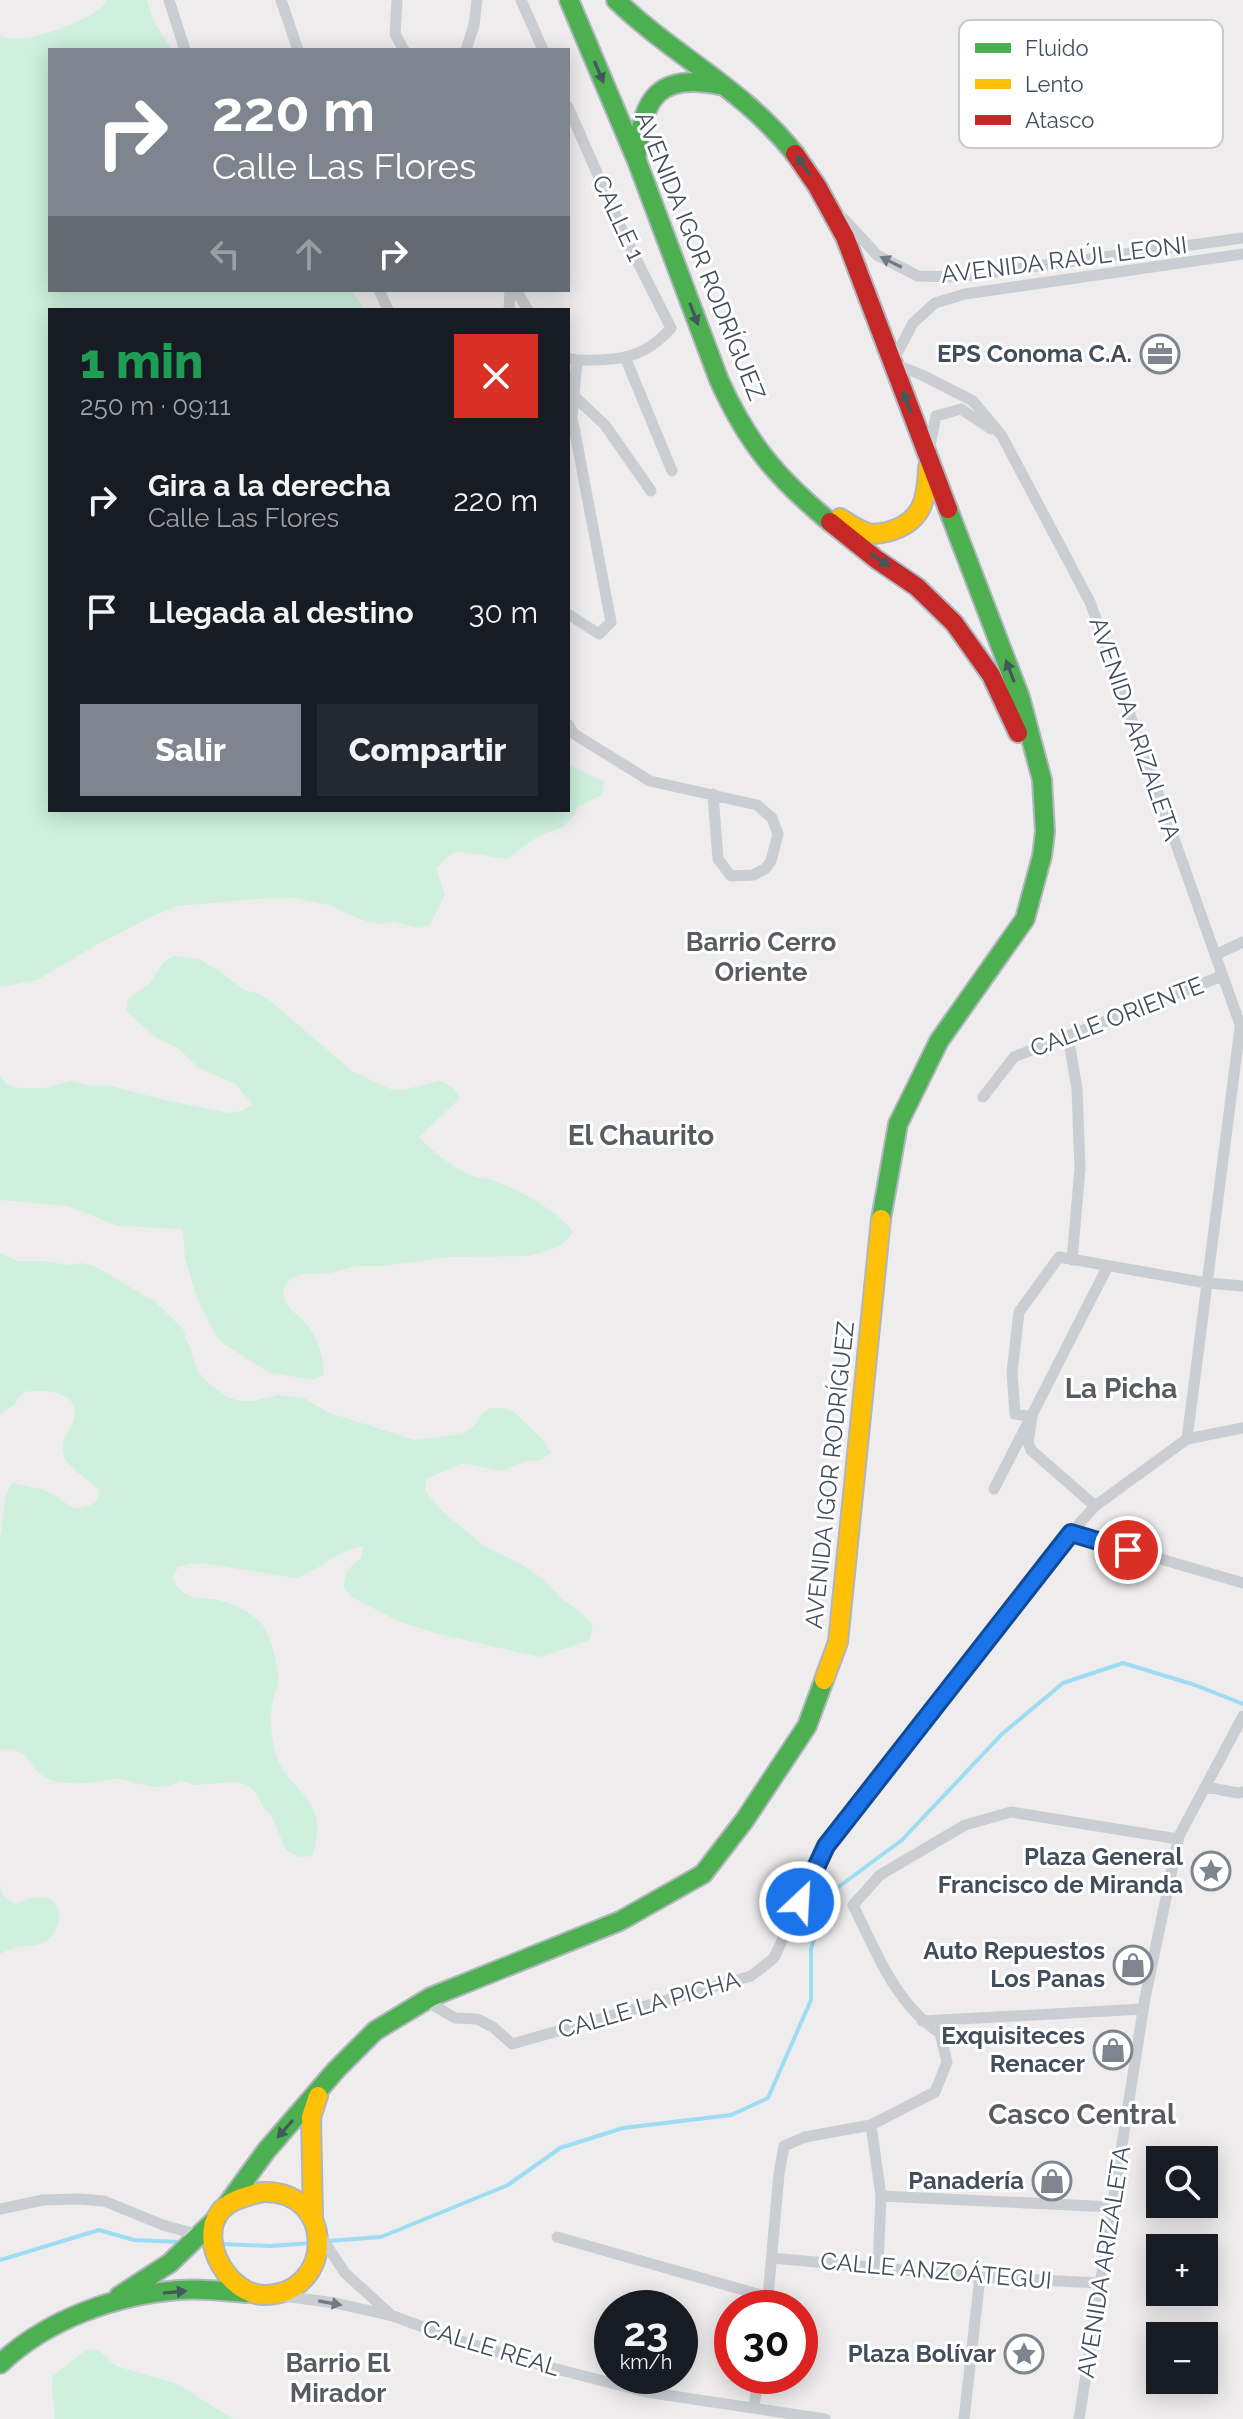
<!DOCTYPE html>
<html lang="es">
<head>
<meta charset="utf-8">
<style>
	:root { --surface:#171b24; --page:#242831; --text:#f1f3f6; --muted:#9ea1a6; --accent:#7e858e }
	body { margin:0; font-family:Raleway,sans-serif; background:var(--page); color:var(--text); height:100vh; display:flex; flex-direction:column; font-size:30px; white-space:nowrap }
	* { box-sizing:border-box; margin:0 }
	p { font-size:26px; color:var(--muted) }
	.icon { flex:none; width:44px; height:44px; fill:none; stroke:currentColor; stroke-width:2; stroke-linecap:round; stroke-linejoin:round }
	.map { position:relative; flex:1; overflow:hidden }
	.drawer { position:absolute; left:48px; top:308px; width:522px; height:504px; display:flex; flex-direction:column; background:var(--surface); border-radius:0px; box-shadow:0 4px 20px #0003 }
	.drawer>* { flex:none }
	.top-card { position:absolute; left:48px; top:48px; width:522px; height:244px; border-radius:0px; box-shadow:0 4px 20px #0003; background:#7e858e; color:#fff; overflow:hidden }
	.buttons { position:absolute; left:1146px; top:2146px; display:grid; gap:16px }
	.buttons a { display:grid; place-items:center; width:72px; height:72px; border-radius:0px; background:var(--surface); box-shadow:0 4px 20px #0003; font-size:40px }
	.speed { position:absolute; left:594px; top:2290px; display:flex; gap:16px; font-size:40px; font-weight:700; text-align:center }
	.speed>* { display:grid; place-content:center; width:104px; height:104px; border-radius:50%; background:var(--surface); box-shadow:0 4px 20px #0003; line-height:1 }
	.speed small { font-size:20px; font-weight:400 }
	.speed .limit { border:12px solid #d22; background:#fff; color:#111 }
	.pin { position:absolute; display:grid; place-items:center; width:68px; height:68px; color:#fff; margin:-34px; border:4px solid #fff; border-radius:50%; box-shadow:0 2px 8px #0007 }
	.me { position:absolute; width:88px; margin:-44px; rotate:25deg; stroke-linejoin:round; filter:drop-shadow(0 0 6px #0008) }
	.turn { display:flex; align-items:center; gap:28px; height:168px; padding:0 32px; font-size:36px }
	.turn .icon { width:104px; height:104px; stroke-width:2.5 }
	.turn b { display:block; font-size:56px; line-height:68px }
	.lanes { display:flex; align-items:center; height:76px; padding:0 32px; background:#0003; justify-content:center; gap:40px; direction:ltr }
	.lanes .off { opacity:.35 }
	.round { display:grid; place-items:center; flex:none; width:84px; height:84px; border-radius:0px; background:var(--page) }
	.summary { display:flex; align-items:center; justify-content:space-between; height:136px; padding:0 32px }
	h1 { font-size:48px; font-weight:800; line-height:60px; color:#1e9e55 }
	.cta { display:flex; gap:16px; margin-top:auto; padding:16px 32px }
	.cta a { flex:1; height:92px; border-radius:0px; background:var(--accent); color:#fff; font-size:32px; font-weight:800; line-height:92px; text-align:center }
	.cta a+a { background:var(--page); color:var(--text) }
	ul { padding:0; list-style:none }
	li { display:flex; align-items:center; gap:24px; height:112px; padding:0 32px }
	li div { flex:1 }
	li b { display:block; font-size:30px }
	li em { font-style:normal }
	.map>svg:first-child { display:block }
</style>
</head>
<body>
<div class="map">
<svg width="1243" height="2419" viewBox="0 0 1243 2419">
	<rect width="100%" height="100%" fill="#eeecec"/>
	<path fill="#cef0dd" d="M107,0H147L154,22L172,50H50V290H351L365,310H50V810H568V764L604,782L602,795L578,806L572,818L563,827L540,835L507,859L457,851L445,859L436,868L445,895L430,925L419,928L394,922L381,924L369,922L345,913L333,906L295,898L255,899L178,906L155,915L96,945L37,980L0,987V36C3,36 10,39 13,39C34,40 99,19 107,0Z
		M173,956L199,959L222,973L244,990L257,993L269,1000L352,1071L390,1089L403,1090L440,1081L452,1087L460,1098L419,1137C433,1152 451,1166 470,1175C479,1179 491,1178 500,1183C525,1194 556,1210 573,1232L564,1243L553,1249L528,1256L448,1257L382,1266H356L330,1273L304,1274L291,1278L283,1289C285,1309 290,1308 303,1320C317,1335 323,1354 324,1374L313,1380L268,1372L224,1344L216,1335L198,1301L185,1259L183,1229L118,1226L68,1206L0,1200V1075L6,1084L19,1088H45L70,1081L94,1086L108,1085L160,1099L229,1113L242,1111L252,1104L236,1084L199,1068L178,1048L155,1037L126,1011L128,999L149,984L163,963Z
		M0,1253L17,1261H43L68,1265L81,1263L94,1266L154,1301L183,1329L197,1370L206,1381L227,1397L240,1401H253L278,1395L304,1398L327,1412L414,1440L464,1434L474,1426L480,1416L490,1408H503L515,1413L544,1441L551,1453L540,1460L526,1461L502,1471L462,1463L426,1479L425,1491L442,1511L484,1546L521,1564L543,1579L562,1599L584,1615L593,1627L589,1640L540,1657L435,1633L398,1621L352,1597L344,1588C344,1573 349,1567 361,1558L364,1546C339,1548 320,1571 295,1578L203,1563L189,1564L178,1567L172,1579C186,1602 195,1596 218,1600C233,1603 251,1613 261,1623C270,1632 279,1668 278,1681C277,1689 273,1697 272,1705C270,1717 271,1735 274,1747C284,1796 333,1792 312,1856L299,1857L286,1850L271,1815L262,1806L257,1793L247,1785L235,1782L194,1785L181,1780C173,1784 166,1788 157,1787C145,1787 132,1780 120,1779C112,1778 103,1782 95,1782C82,1784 63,1784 51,1780C29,1773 30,1744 0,1750V1537C6,1515 0,1501 12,1483C24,1486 39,1487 50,1493C70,1503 71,1516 96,1502L100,1490C90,1480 67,1468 64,1455C59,1439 70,1433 74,1419C82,1390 39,1388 22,1393L15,1404L0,1414Z
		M0,1885L3,1895L14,1904C22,1902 31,1897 39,1897C64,1897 64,1926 49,1939C40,1947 29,1945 18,1947C12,1948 6,1951 0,1954Z
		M97,2349L116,2366L177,2384L233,2419H55C55,2404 50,2391 53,2376L85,2351Z"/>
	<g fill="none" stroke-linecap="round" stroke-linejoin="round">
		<path stroke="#9ddcf3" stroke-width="4" d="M328,2241L381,2237L508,2185L560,2148L623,2128L731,2115L768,2098L811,2000V1949L829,1894L902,1840L1002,1734L1063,1683L1123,1663L1195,1685L1243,1704
			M221,2244L271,2246L312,2243
			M0,2260L99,2230L134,2240L180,2242"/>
		<g stroke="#b0b6bd" stroke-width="22">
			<path id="fast" d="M569,0L637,161L719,380C748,444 776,477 830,522
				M616,0C675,57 743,88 795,154
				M637,154C643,97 659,73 719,85
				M881,1219L898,1124L939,1041L1025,919L1042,856L1045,832L1042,780L1020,697L948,509
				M226,2206L266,2151L336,2070L375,2031L431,1997L620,1921L703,1874L744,1821L807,1726L824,1680
				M119,2296L170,2263L216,2219
				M0,2364C46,2320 115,2295 179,2290C201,2288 224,2291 246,2293"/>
		</g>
		<g stroke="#b0b6bd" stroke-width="22">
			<path id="slow" d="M840,518C849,524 858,530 868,533C875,535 881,533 887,532C922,523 927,500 928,468
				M824,1680L838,1642L881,1219
				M262,2192C337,2189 335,2295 264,2295C230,2295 198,2243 219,2213C228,2200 247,2196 262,2192Z
				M313,2217L311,2117L318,2096"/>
		</g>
		<g stroke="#b0b6bd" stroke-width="22">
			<path id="jam" d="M795,154L817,186L845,237L948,509
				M830,522L876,559L917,587L954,623L991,675L1018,733"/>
		</g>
		<path stroke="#cacdd1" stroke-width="11" d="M169,0L185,50
			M281,0L298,50
			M397,0L395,34L404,50
			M521,0L543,50
			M466,50L474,25L477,0
			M568,107L627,241L671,328C644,359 617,361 577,360
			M843,218L877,255L918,276L957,277L1243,238
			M1243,254L965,294L935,303L913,323L892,363L922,375L973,401L1002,436L1090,602L1243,1033
			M379,290L388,310
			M516,290L528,310
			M509,310L510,290
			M625,357L672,471
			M568,358L577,360L572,417L611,622L599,634L568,614
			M574,396L605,425L651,491
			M929,451L936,416L961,409L991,429
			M568,724L574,734L650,781L757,805L772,818L778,834L771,861L765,869L753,875L731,876L718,859L713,794
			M1215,955L1243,942
			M1068,1036L1077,1089L1080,1168L1072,1260
			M983,1097L1014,1057L1222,976
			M1187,1439L1240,1028
			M994,1489L1108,1266
			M1095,1506L1031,1450L1028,1442L1032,1417L1015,1414L1012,1372L1019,1312L1059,1257L1207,1283L1243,1286
			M1071,1533L1243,1583
			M1206,1787L1238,1793L1243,1792
			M431,1997L433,2005L455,2018L477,2019L493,2027L512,2044L751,1976L774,1958L826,1846L1071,1533L1095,1506L1187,1439L1243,1428
			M922,2021L1143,2009
			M871,2125L881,2196L878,2266
			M881,2196L1114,2207
			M0,2209L43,2200L79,2199L104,2201L163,2225L199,2235
			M321,2237L345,2273L389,2313
			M557,2237L768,2297
			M772,2258L980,2277L1099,2283
			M283,2296L335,2303L393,2316L461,2341L545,2366L646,2392L825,2419
			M767,2308L779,2174L784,2146L805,2137L871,2125L935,2092L947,2062L940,2033C895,2004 876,1951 853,1905L880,1875L965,1825L1011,1812L1178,1839
			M754,2407L758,2376
			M964,2419L980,2277
			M1079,2419L1145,1998L1179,1836L1243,1716"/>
		<use href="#fast" stroke="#4caf50" stroke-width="18"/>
		<use href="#slow" stroke="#ffc107" stroke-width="18"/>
		<use href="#jam" stroke="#c62828" stroke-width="18"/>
	</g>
	<defs><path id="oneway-solid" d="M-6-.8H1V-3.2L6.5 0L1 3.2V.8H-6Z" transform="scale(2)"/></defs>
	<g fill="#43585a">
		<use href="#oneway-solid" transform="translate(599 72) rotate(67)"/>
		<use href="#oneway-solid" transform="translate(803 165) rotate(-125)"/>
		<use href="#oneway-solid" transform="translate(694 314) rotate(69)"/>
		<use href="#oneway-solid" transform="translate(907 402) rotate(-111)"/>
		<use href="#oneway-solid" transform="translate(880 560) rotate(32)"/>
		<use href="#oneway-solid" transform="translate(1010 671) rotate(-111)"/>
		<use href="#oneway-solid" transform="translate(285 2129) rotate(131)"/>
		<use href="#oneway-solid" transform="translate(175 2292) rotate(-5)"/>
	</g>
	<g fill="#727a84">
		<use href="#oneway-solid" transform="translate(891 262) rotate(-154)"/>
		<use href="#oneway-solid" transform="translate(330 2303) rotate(10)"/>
	</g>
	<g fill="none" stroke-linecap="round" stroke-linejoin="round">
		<g stroke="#114b97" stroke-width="20">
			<path id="route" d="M800,1902L826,1846L1071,1533L1128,1550"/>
		</g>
		<use href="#route" stroke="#1a73e8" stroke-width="14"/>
	</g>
	<defs>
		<g id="office-ring" transform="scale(2)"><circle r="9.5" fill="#fff" stroke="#7e858e" stroke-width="1.5"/><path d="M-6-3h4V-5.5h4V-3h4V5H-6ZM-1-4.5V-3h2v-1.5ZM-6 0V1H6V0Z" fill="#7e858e"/></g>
		<g id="sight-ring" transform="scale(2)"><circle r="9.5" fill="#fff" stroke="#7e858e" stroke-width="1.5"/><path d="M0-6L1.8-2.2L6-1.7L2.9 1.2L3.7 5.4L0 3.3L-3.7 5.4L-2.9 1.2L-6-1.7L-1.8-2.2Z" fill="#7e858e"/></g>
		<g id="shop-ring" transform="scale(2)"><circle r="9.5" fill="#fff" stroke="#7e858e" stroke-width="1.5"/><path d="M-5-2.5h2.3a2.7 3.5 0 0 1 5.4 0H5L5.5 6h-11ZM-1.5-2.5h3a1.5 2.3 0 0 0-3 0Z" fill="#7e858e"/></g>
	</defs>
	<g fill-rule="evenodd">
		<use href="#office-ring" x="1160" y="354"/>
		<use href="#sight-ring" x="1211" y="1871"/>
		<use href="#shop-ring" x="1133" y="1965"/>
		<use href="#shop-ring" x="1113" y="2050"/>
		<use href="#shop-ring" x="1052" y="2181"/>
		<use href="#sight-ring" x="1024" y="2354"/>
	</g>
	<g text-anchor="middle" stroke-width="6" stroke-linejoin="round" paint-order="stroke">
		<g font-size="24" fill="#424e5b" stroke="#fff">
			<text transform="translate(618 218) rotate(65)" y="8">CALLE 1</text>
			<text transform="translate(700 256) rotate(68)" y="8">AVENIDA IGOR RODRÍGUEZ</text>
			<text transform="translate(1064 260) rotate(-7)" y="8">AVENIDA RAÚL LEONI</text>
			<text transform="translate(1135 729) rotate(71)" y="8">AVENIDA ARIZALETA</text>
			<text transform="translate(1117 1017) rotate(-21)" y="8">CALLE ORIENTE</text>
			<text transform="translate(830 1475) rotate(-84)" y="8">AVENIDA IGOR RODRÍGUEZ</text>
			<text transform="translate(649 2005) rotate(-16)" y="8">CALLE LA PICHA</text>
			<text transform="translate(1104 2262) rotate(-81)" y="8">AVENIDA ARIZALETA</text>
			<text transform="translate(936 2271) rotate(5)" y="8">CALLE ANZOÁTEGUI</text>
			<text transform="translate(491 2348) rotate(17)" y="8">CALLE REAL</text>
		</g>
		<g font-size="24" font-weight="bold" fill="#424e5b" stroke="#fff" text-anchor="end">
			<text x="1132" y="362">EPS Conoma C.A.</text>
			<text x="1183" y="1865">Plaza General<tspan x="1183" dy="28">Francisco de Miranda</tspan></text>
			<text x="1105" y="1959">Auto Repuestos<tspan x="1105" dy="28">Los Panas</tspan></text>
			<text x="1085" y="2044">Exquisiteces<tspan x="1085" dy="28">Renacer</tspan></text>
			<text x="1024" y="2189">Panadería</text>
			<text x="996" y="2362">Plaza Bolívar</text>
		</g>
		<g font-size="26" font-weight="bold" fill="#585b62" stroke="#fff">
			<text x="761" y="951">Barrio Cerro<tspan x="761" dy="30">Oriente</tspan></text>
			<text x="338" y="2372">Barrio El<tspan x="338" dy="30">Mirador</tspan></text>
		</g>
		<g font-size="28" font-weight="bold" fill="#585b62" stroke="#fff">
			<text x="641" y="1145">El Chaurito</text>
			<text x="1121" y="1398">La Picha</text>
			<text x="1082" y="2124">Casco Central</text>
		</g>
	</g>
	<rect x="959" y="20" width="264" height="128" rx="12" fill="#fff" stroke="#c6cace" stroke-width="2"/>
	<rect x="975" y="43" width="36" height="10" fill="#4caf50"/>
	<rect x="975" y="79" width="36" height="10" fill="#ffc107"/>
	<rect x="975" y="115" width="36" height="10" fill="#c62828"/>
	<g font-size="22" fill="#424e5b">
		<text x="1025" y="56">Fluido</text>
		<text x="1025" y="92">Lento</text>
		<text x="1025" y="128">Atasco</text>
	</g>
</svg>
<div class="buttons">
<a><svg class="icon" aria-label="search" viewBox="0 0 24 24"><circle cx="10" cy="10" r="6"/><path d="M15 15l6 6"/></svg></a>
<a>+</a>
<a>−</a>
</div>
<div class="speed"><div>23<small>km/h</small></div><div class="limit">30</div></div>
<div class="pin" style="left:1128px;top:1550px;background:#d93025"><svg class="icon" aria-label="arrive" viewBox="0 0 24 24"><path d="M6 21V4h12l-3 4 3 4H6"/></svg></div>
<svg class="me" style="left:800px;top:1902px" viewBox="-20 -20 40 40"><circle r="17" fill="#1a73e8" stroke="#fff" stroke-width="3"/><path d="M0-11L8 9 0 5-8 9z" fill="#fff"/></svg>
<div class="top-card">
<div class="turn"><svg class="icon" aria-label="right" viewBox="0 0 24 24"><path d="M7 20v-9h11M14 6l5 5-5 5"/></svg><div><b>220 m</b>Calle Las Flores</div></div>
<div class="lanes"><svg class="icon off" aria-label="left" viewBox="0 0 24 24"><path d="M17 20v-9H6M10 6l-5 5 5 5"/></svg><svg class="icon off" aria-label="ahead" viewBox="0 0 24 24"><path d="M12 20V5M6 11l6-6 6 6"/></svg><svg class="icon" aria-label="right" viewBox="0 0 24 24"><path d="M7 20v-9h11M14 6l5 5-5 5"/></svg></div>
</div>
<section class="drawer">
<div class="summary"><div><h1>1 min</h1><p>250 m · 09:11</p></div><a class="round" style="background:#d93025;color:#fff"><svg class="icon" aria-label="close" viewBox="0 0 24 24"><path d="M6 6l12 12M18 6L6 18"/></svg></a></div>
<ul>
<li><svg class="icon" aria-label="right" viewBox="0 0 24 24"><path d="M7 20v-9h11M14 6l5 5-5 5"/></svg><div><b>Gira a la derecha</b><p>Calle Las Flores</p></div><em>220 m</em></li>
<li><svg class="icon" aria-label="arrive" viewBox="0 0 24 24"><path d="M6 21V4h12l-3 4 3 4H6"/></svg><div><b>Llegada al destino</b></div><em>30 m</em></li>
</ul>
<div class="cta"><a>Salir</a><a>Compartir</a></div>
</section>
</div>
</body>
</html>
